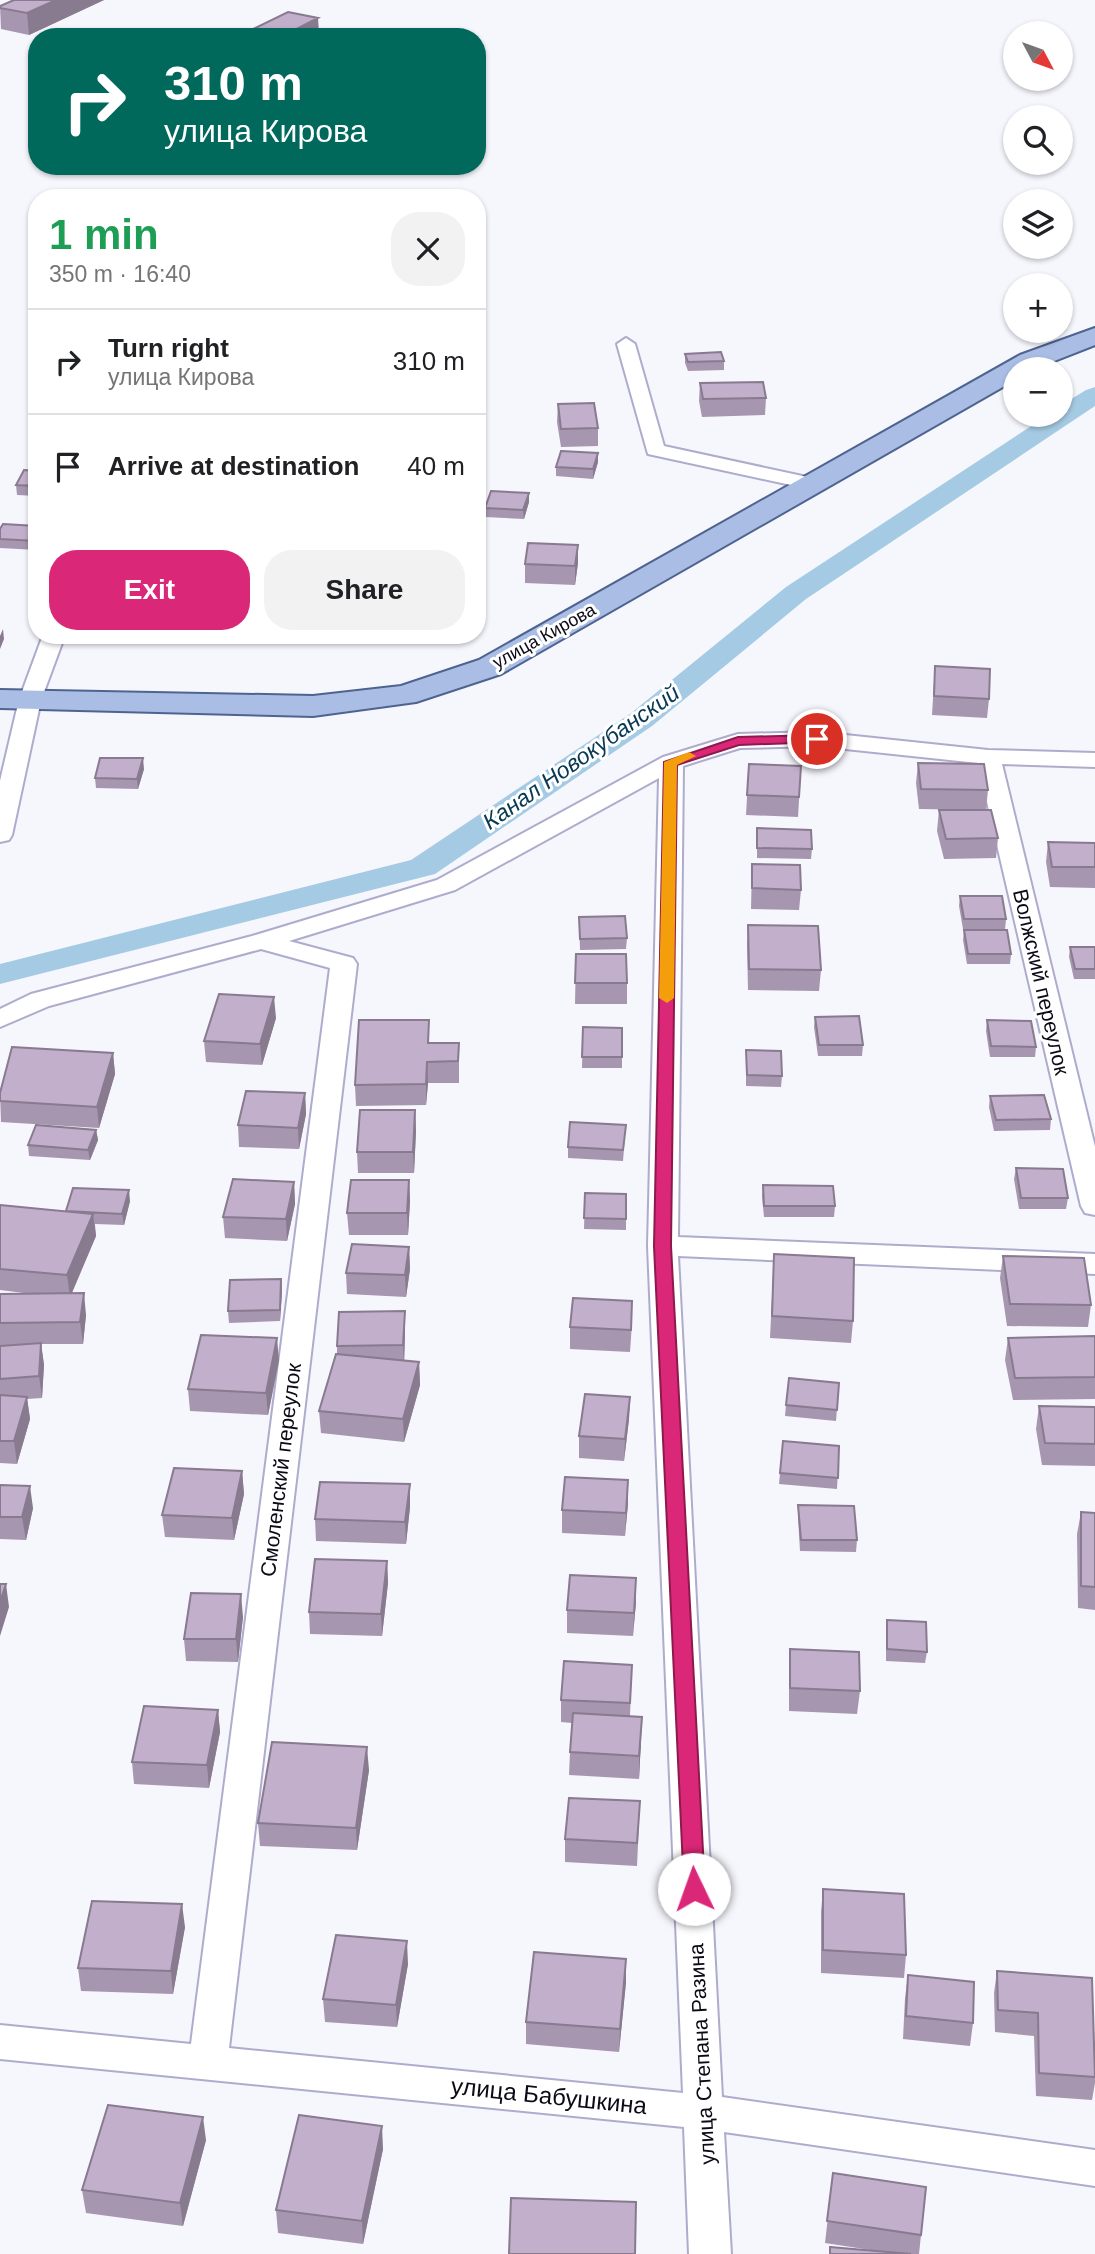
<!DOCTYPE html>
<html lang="en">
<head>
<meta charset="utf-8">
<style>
	:root { --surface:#fff; --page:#f2f2f2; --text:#202124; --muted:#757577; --line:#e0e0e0; --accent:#db2777 }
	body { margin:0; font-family:Helvetica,sans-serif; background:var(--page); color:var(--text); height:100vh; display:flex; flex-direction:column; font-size:26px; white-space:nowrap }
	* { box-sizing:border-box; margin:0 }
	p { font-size:23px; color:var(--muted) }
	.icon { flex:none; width:38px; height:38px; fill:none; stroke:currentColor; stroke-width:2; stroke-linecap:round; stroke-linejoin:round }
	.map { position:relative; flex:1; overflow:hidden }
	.side { position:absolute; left:28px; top:189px; width:458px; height:455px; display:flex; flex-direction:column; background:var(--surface); border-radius:28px; box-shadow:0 2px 5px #0004 }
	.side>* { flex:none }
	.hud { position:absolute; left:28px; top:28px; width:458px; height:147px; border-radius:28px; box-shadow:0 2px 5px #0004; background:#00695c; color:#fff; overflow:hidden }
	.needle { width:46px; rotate:131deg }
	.buttons { position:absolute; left:1003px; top:21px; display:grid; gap:14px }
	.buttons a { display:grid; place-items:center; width:70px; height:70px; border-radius:50%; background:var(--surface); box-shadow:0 2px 5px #0004; font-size:35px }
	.pin { position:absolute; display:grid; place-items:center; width:60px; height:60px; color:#fff; margin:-30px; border:4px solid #fff; border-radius:50%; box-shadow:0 2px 7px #0007 }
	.me { position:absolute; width:77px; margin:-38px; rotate:357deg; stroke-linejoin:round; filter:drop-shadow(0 0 5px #0008) }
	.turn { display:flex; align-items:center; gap:24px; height:147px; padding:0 21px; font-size:32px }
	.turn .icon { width:91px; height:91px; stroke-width:2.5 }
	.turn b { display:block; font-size:49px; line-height:60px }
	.round { display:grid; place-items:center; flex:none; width:74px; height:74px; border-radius:28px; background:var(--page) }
	.head { display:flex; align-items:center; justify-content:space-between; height:119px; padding:0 21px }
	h1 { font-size:42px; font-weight:600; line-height:52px; color:#1e9e55 }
	.primary-button { display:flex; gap:14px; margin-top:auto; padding:14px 21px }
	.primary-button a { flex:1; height:80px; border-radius:28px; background:var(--accent); color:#fff; font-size:28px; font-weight:600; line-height:80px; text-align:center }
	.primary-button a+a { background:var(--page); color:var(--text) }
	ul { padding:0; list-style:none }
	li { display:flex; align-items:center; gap:21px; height:105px; padding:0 21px; border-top:2px solid var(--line) }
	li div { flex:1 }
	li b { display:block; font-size:26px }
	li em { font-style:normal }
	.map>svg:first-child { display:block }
</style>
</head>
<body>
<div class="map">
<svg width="1095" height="2254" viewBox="0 0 1095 2254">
	<rect width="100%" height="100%" fill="#f6f6fd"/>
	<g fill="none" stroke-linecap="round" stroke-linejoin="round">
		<path fill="#a5cbe4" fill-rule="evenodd" d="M1095,387V406L806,599L652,726L435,874L0,984V964L411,860L630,714L786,587L1048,415H1060V406L1086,390Z"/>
		<g stroke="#aeaccd" stroke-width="4">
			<path id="street" d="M626,338L635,344L664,446L821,480L824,484L821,488L814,490L648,454L617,344Z
				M43,635H65L41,700L12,835L9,840L0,842V781L19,700Z
				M817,732L988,750L1095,753V767L1002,764L1095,1147V1215L1085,1213L1081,1206L978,763L817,746L740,748L683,766L678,1237L1095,1254V1274L678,1256L722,2097L1095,2150V2186L724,2132L731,2254H689L684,2127L0,2059V2025L191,2044L330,968L261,949L49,1006L0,1027V1009L31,994L252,936L437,880L663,757L738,734ZM659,778L648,1246L683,2093L229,2048L357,964L353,958L289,941L455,890Z"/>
		</g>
		<g stroke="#4e6390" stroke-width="4">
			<path id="primary" d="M1095,328V345L1034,369H1015V380L501,674L416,702L313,716L0,708V690L313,696L401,686L479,660L1020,355Z"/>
		</g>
		<use href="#street" fill="#fff" fill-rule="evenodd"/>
		<use href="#primary" fill="#aabee5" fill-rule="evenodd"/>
	</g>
	<path fill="#a796af" d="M14,0H104L29,35L1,29L0,6Z
		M685,354L724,361V370L688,371L685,363Z
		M700,383L766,398L765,415L702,417L699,401Z
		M558,404L598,428V446L561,447L557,422Z
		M598,453V462L593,479L556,476V467Z
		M37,471V496L17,495L16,485Z
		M529,502L524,519L485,517V508Z
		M37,526V550L0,548V529Z
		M578,545V563L575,585L525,583V564Z
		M150,635H184L182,641L151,640Z
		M331,635H413L410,641Z
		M935,666L989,699L987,718L932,715Z
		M918,763L988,790L986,810L998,838L996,858L944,859L937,831L939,810H985L919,809L916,783Z
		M749,764L801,766L798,817L746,815Z
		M144,769L138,789L96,788L95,778Z
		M757,828L812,849L811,859L757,858Z
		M1048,842L1095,843V888L1050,887L1046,862Z
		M752,864L801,890L799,910L751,909Z
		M960,896L1006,919L1005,930L963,929L959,906Z
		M579,917L627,938L626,949L580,950Z
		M748,925L821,970L819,991L748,990L747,945Z
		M964,930L1011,954L1010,964H967L963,940Z
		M1070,947H1095V979H1074L1069,957Z
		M576,954L627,983V1004H575Z
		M815,1017L863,1045L862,1056H818L814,1027Z
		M276,1018L262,1065L206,1062L204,1041Z
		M987,1020L1036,1047L1035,1057H990L986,1031Z
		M583,1027L622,1028V1068H582Z
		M429,1043H459V1083H428L426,1105L356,1106L355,1085Z
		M746,1050L782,1076L781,1087L746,1086Z
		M113,1053L115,1074L99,1128L1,1122L0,1093Z
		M305,1093L306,1114L299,1149L239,1147L238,1125Z
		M990,1096L1051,1119L1050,1130L994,1131L989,1107Z
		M415,1110L416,1131L414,1173H358L357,1152Z
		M96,1130L98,1140L90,1160L29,1156L28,1145Z
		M625,1136L623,1161L568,1158V1147Z
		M1016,1168L1068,1198L1066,1209H1019L1014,1179Z
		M409,1180L410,1201L408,1235H349L347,1213Z
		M294,1182L295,1204L287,1241L225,1238L223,1217Z
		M763,1185L835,1206L834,1217H764L762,1196Z
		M585,1193L626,1194V1230L584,1229Z
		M130,1201L124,1225L95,1224L96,1236L72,1293L86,1315L83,1344H41L44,1365L42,1398L27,1399L30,1419L17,1464L0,1463V1346L12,1345H0V1294H32L0,1290V1205L66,1211Z
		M409,1247L410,1269L406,1297L347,1294L346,1273Z
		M774,1254L853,1321L851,1343L770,1338Z
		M1003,1256L1091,1305L1088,1327L1007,1326L1000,1278Z
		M281,1279L282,1290L280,1321L229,1323L228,1311Z
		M405,1311V1333L404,1361L419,1362L420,1385L404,1442L321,1433L319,1411L337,1354V1346Z
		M632,1323L630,1352L570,1349V1327Z
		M1095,1336V1399L1013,1400L1005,1360L1008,1338Z
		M279,1360L268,1415L190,1411L188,1389Z
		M839,1383L836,1421L785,1416L786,1405Z
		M630,1397L629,1419L624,1461L579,1458V1436Z
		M1039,1406L1095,1407V1466L1042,1465L1036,1429Z
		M783,1441L839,1446L837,1489L779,1484Z
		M242,1471L244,1494L234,1540L165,1537L162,1515Z
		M410,1484V1507L406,1544L316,1541L315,1519Z
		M0,1485L33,1508L26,1540L0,1539Z
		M628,1503L625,1536L562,1533V1510Z
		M798,1505L857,1540L856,1552L800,1551L798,1517Z
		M1081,1512L1095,1513V1610L1078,1608L1077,1534Z
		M387,1561L388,1583L382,1636L310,1634L309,1612Z
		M636,1601L633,1636L567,1633V1610Z
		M243,1617L238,1662L186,1661L184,1639Z
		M887,1620L927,1652L925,1663L886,1661V1631Z
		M790,1649L860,1691L857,1714L789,1711V1671Z
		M632,1665L630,1716L641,1740L639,1779L569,1775L570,1752L572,1723L561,1722V1700Z
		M218,1710L220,1732L209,1788L134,1784L132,1762Z
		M369,1770L357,1850L260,1846L258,1823Z
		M640,1801L637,1866L565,1862V1839Z
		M823,1889L906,1955L904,1978L821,1973V1912Z
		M185,1927L173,1994L81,1991L78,1968Z
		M408,1964L397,2027L325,2022L323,1999Z
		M997,1971L1095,2052V2083L1092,2100L1036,2096L1034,2036L995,2032L994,1993Z
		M908,1975L973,2023L970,2046L903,2039L905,1998Z
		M626,1982L619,2052L526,2044V2022Z
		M206,2140L183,2226L86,2213L82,2190Z
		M383,2149L363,2244L278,2233L276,2210Z
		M833,2173L921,2235L919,2254H830V2247L877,2251L825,2243Z"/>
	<path fill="#887a8f" d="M56,0H104L29,35L27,13Z
		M318,18L319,33L311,37H281Z
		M598,453V462L593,479V469Z
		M529,493V502L524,519L523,510Z
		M578,545V563L575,585V566Z
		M3,629L4,639L0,649V636Z
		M143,758L144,769L138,789L137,779Z
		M274,997L276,1018L262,1065L260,1044Z
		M113,1053L115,1074L99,1128L97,1107Z
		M427,1062L428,1083L426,1105V1084Z
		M305,1093L306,1114L299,1149L298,1128Z
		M415,1110L416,1131L414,1173L413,1152Z
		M96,1130L98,1140L90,1160L88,1150Z
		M409,1180L410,1201L408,1235L407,1213Z
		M294,1182L295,1204L287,1241L286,1219Z
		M129,1190L130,1201L124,1225L122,1214Z
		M93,1214L96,1236L70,1297L67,1275Z
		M409,1247L410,1269L406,1297L405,1275Z
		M281,1279L282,1290L280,1321V1310Z
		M84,1293L86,1315L83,1344L80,1322Z
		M405,1311V1333L404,1367L403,1345Z
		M277,1338L279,1360L268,1415L266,1393Z
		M41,1343L44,1365L42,1398L39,1376Z
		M419,1362L420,1385L404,1442L403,1419Z
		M27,1397L30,1419L17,1464L14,1441Z
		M630,1397L629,1419L624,1461L625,1439Z
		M242,1471L244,1494L234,1540L232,1518Z
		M628,1480V1503L625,1536L626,1513Z
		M410,1484V1507L406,1544L405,1522Z
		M30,1486L33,1508L26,1540L22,1517Z
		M387,1561L388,1583L382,1636L381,1614Z
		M636,1578V1601L633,1636L634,1613Z
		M6,1584L9,1607L0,1636V1602Z
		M241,1594L243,1617L238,1662L236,1639Z
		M218,1710L220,1732L209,1788L207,1765Z
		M642,1717L641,1740L639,1779V1756Z
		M367,1747L369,1770L357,1850L356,1828Z
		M182,1904L185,1927L173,1994L171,1971Z
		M407,1941L408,1964L397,2027L396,2005Z
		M626,1959V1982L619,2052L620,2029Z
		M203,2117L206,2140L183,2226L180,2203Z
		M382,2126L383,2149L363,2244L362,2221Z"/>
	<path fill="#c2afcc" stroke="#887a8f" stroke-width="2" d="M14,0H56L27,13L0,8V6Z
		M288,12L318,18L281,37H237Z
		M721,352L724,361L688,362L685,354Z
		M763,382L766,398L703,399L700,383Z
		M594,403L598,428L561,429L558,404Z
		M561,451L598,453L593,469L556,467Z
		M24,470L37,471V486L16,485Z
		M491,491L529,493L523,510L485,508Z
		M3,524L37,526V541L0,539V529Z
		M528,543L578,545L575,566L525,564Z
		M935,666L990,669L989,699L934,696Z
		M100,758H143L137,779L95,778Z
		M918,763L984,764L988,790L921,789Z
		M749,764L801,766L799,797L747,795Z
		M939,810H991L998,838L946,839Z
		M757,828L811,830L812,849L757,848Z
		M1048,842L1095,843V867H1052Z
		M752,864L800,865L801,890L752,888Z
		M960,896H1002L1006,919H964Z
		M625,916L627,938L580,939L579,917Z
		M748,925L818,926L821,970L749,969Z
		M964,930H1007L1011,954H968Z
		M1070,947H1095V969H1075Z
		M576,954H626L627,983H575Z
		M219,994L274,997L260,1044L204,1041Z
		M859,1016L863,1045H819L815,1017Z
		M359,1020H429L428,1043H459L458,1061L427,1062L426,1084L355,1085Z
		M987,1020L1031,1021L1036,1047L991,1046Z
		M583,1027L622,1028V1057H582Z
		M12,1047L113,1053L97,1107L0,1101V1093Z
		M746,1050L781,1051L782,1076L747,1075Z
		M246,1091L305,1093L298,1128L238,1125Z
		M1044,1095L1051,1119L996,1120L990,1096Z
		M360,1110H415L413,1152H357Z
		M570,1122L626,1125L623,1150L568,1147Z
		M36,1125L96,1130L88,1150L28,1145Z
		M1016,1168L1063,1169L1068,1198H1021Z
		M233,1179L294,1182L286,1219L223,1217Z
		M351,1180H409L407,1213H347Z
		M763,1185L833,1186L835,1206H764Z
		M73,1188L129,1190L122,1214L66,1211Z
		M585,1193L626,1194V1219L584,1218Z
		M0,1205L93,1214L67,1275L0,1269Z
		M352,1244L409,1247L405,1275L346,1273Z
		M774,1254L854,1258L853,1321L772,1316Z
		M1003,1256L1084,1258L1091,1305L1010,1304Z
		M281,1279L280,1310L228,1311L230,1280Z
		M84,1293L80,1322L0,1323V1294Z
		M573,1298L632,1301L631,1330L570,1327Z
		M405,1311L403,1345L337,1346L339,1312Z
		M201,1335L277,1338L266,1393L188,1389Z
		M1095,1336V1377L1015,1378L1008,1338Z
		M41,1343L39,1376L0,1379V1346Z
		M336,1354L419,1362L403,1419L319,1411Z
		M789,1378L839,1383L837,1410L786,1405Z
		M585,1394L630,1397L625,1439L579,1436Z
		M0,1395L27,1397L14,1441H0Z
		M1039,1406L1095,1407V1444L1045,1443Z
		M783,1441L839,1446L838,1478L780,1473Z
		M174,1468L242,1471L232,1518L162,1515Z
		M565,1477L628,1480L626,1513L562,1510Z
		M320,1482L410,1484L405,1522L315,1519Z
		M0,1485L30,1486L22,1517H0Z
		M798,1505L854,1506L857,1540H801Z
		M1081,1512L1095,1513V1587L1081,1586Z
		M315,1559L387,1561L381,1614L309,1612Z
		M570,1575L636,1578L634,1613L567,1610Z
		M0,1584H6L0,1602Z
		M191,1593L241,1594L236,1639H184Z
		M887,1620L926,1622L927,1652L887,1649Z
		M790,1649L859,1652L860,1691L790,1688Z
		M564,1661L632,1665L630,1703L561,1700Z
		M144,1706L218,1710L207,1765L132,1762Z
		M573,1713L642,1717L639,1756L570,1752Z
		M272,1742L367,1747L356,1828L258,1823Z
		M569,1798L640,1801L637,1843L565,1839Z
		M823,1889L904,1894L906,1955L823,1950Z
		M92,1901L182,1904L171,1971L78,1968Z
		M336,1935L407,1941L396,2005L323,1999Z
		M534,1952L626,1959L620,2029L526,2022Z
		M997,1971L1092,1978L1095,2077L1039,2073L1038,2013L998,2010Z
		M908,1975L974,1982L973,2023L906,2016Z
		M108,2105L203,2117L180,2203L82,2190Z
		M299,2115L382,2126L362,2221L276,2210Z
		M833,2173L926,2187L921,2235L827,2221Z
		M511,2198L636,2202L635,2254H509Z
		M830,2247L911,2254H830Z"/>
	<path fill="#db2777" stroke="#8e194d" stroke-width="2" d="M817,735L821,736V742L739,745L677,765L671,1246L705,1889L702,1895L694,1897L687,1895L684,1889L654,1246L664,762L738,737Z"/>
	<path fill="#f59e0b" d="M689,752L696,756L677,765L674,998L667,1003L659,998L664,762Z"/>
	<g text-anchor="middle" stroke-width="6" stroke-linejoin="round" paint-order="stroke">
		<g font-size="18" fill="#0c0a15" stroke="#fff">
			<text transform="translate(544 636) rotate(-29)" y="6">улица Кирова</text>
		</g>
		<g font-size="21" fill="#0c0a15" stroke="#fff">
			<text transform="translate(1041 982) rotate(77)" y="7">Волжский переулок</text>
			<text transform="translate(281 1470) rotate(-83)" y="7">Смоленский переулок</text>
			<text transform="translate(702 2054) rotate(-93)" y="7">улица Степана Разина</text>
		</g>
		<g font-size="23" font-style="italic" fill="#073953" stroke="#fff">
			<text transform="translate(581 757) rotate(-35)" y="8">Канал Новокубанский</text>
		</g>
		<g font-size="24" fill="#0c0a15" stroke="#fff">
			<text transform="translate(549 2096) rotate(6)" y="8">улица Бабушкина</text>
		</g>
	</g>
</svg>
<div class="buttons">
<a><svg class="needle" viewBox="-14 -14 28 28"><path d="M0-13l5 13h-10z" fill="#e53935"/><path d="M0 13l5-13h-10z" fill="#757577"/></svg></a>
<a><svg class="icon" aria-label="search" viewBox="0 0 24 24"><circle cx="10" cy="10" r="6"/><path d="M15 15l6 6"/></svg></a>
<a><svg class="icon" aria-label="layers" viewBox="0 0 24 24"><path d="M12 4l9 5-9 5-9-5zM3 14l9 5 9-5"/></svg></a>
<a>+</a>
<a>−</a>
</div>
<div class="pin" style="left:817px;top:739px;background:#d93025"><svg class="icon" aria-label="arrive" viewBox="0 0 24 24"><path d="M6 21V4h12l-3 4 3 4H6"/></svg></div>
<svg class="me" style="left:694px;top:1889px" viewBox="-20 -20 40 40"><circle r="19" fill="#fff"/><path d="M0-13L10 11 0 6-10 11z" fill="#db2777"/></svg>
<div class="hud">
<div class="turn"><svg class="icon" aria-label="right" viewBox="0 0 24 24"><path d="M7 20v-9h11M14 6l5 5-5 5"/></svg><div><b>310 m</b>улица Кирова</div></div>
</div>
<section class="side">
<div class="head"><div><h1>1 min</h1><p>350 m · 16:40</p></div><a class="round"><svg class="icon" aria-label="close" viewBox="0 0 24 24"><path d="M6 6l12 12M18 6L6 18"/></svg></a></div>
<ul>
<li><svg class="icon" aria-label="right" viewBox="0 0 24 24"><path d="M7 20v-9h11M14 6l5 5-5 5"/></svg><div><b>Turn right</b><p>улица Кирова</p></div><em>310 m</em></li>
<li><svg class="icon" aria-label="arrive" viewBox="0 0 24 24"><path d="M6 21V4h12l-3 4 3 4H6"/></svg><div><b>Arrive at destination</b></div><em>40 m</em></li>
</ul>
<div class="primary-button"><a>Exit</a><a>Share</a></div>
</section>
</div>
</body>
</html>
